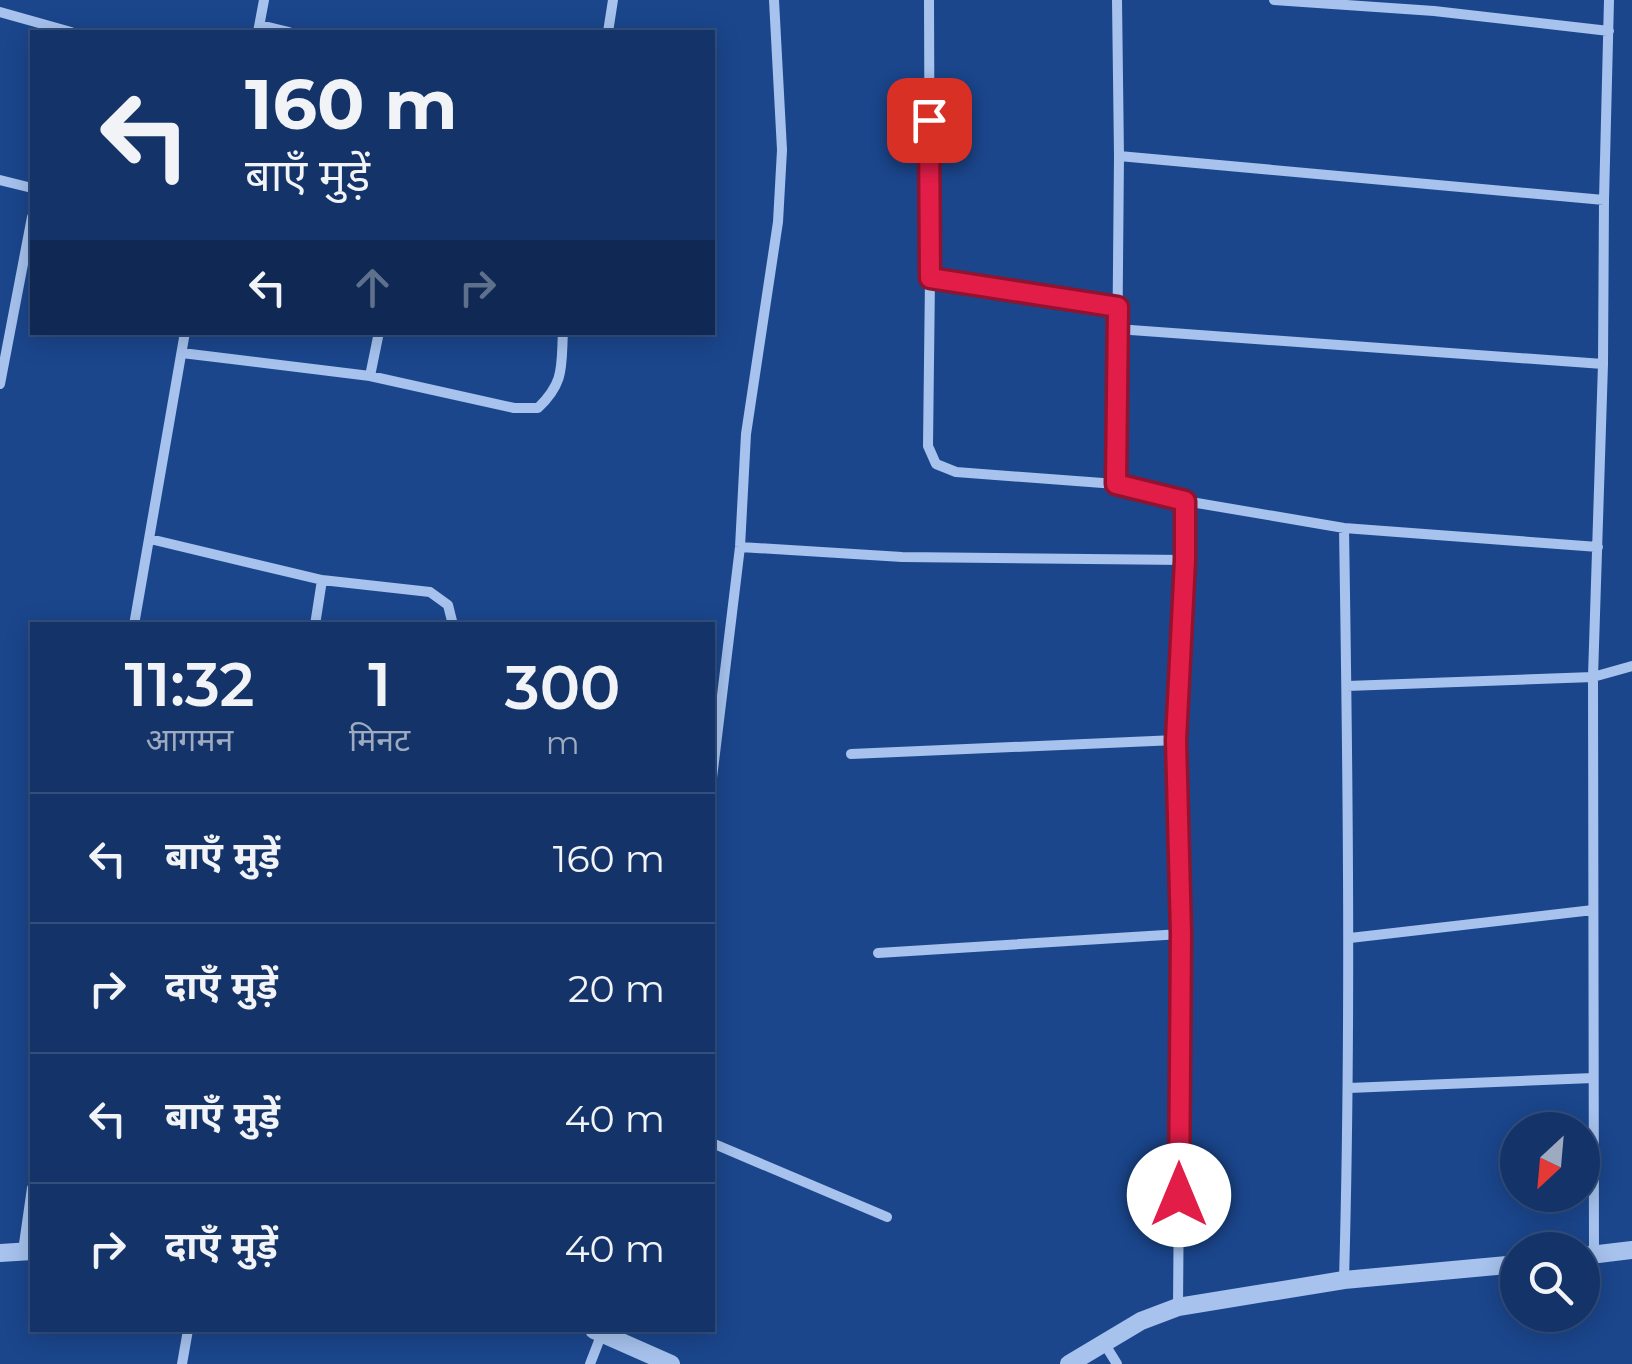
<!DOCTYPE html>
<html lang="hi">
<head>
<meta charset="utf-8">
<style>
	:root { --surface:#143469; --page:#1d3c6f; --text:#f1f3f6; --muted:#9daac0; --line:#334f7d }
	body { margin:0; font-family:Montserrat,"Noto Sans Devanagari",sans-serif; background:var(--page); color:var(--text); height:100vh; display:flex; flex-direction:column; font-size:38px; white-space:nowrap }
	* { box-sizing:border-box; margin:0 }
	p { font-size:32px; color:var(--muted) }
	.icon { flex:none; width:55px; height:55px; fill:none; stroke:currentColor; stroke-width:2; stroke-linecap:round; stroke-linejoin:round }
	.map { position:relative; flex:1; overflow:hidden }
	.details { position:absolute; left:30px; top:622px; width:685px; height:710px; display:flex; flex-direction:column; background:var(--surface); border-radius:0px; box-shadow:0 5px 25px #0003,0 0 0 2px var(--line) }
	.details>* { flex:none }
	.banner { position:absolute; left:30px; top:30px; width:685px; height:305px; border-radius:0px; box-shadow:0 5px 25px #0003,0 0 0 2px var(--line); background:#143469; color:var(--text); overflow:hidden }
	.needle { width:65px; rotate:206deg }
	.fabs { position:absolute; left:1500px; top:1112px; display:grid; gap:20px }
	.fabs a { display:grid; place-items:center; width:100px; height:100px; border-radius:50%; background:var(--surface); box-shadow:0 5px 25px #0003,0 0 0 2px var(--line); font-size:50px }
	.pin { position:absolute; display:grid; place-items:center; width:85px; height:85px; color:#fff; margin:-42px; border-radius:20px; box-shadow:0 5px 15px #0006 }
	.me { position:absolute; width:110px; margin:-55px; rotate:0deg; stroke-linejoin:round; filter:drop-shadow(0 0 8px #0008) }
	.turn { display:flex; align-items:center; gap:35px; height:210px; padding:0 50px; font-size:45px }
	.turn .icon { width:130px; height:130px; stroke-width:2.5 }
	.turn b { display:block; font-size:70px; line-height:85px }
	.lanes { display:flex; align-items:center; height:95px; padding:0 50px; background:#0003; justify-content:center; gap:50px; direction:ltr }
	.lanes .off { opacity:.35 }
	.eta { display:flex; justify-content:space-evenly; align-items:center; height:170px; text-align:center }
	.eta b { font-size:60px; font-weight:600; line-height:70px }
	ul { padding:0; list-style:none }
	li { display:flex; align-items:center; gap:30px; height:130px; padding:0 50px; border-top:2px solid var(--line) }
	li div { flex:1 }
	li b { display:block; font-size:38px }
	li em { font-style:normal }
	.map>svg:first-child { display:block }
</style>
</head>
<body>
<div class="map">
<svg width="1632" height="1364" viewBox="0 0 1632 1364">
	<rect width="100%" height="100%" fill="#1b468c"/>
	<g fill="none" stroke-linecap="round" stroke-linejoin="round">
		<path stroke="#a6c2ed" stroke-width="10" d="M929,0L930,278L928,446L936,464L956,472L1116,484L1185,501L1344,528L1598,547
			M1274,0L1434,11L1609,31
			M0,12L71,32
			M260,25L289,32
			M258,32L264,0
			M608,32L613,0
			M1119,156L1604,200
			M0,180L32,188
			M930,278L1117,307
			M1117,329L1603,364
			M182,353L370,376L514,408H538C565,382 561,367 563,332
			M370,376L379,332
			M0,384L32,217
			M1116,484L1119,156L1117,0
			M1344,528C1348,779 1351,1029 1344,1280
			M150,539L322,580L430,592L448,605L453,625
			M740,547L902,557L1185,560
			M134,625L185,332
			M315,625L322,580
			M1347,686L1593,677L1632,666
			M851,754L1176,740
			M712,778L740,547L746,434L778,222L782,150L774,0
			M1350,938L1593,910
			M878,953L1181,934
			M1349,1088L1593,1078
			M712,1143L887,1217
			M23,1251L32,1188
			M1594,1255L1593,677L1603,364L1604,200L1609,0
			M1178,1307L1181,934L1176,740L1185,560V501
			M1104,1343L1117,1364
			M182,1364L188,1330
			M590,1364L602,1333"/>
		<path stroke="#a6c2ed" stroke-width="18" d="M0,1253L32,1251
			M1582,1256L1632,1250
			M594,1330L671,1364
			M1069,1364L1141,1321L1178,1307L1344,1280L1518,1264"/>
	</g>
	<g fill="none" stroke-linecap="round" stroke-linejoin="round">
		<g stroke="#92132f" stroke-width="25">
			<path id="route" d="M929,120L930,278L1118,307L1116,484L1185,501V560L1176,740L1181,934L1179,1195"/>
		</g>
		<use href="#route" stroke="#e11d48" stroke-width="18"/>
	</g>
</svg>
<div class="fabs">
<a><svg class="needle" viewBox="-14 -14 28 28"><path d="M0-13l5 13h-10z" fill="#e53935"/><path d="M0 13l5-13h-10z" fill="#9daac0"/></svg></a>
<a><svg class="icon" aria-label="search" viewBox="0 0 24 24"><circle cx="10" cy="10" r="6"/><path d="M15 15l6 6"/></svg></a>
</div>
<div class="pin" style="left:929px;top:120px;background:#d93025"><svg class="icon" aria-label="arrive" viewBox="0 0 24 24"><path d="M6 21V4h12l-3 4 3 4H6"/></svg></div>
<svg class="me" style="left:1179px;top:1195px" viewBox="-20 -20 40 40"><circle r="19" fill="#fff"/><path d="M0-13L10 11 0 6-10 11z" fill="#e11d48"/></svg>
<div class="banner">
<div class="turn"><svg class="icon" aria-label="left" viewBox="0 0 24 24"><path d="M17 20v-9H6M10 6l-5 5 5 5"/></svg><div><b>160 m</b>बाएँ मुड़ें</div></div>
<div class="lanes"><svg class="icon" aria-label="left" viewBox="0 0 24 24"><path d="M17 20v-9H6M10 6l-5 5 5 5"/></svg><svg class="icon off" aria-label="ahead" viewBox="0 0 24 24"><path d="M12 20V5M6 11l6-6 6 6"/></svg><svg class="icon off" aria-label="right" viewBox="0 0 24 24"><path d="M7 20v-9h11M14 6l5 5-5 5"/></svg></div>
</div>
<section class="details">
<div class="eta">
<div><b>11:32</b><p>आगमन</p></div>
<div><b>1</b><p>मिनट</p></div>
<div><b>300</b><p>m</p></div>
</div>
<ul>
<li><svg class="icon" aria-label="left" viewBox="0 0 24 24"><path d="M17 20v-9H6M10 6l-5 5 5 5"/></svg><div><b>बाएँ मुड़ें</b></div><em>160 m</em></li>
<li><svg class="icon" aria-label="right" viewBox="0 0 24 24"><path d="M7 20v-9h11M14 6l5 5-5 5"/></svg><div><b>दाएँ मुड़ें</b></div><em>20 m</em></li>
<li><svg class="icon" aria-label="left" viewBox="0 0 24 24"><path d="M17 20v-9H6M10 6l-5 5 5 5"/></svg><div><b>बाएँ मुड़ें</b></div><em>40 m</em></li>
<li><svg class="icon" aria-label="right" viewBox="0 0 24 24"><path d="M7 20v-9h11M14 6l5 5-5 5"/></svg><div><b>दाएँ मुड़ें</b></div><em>40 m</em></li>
</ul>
</section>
</div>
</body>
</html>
